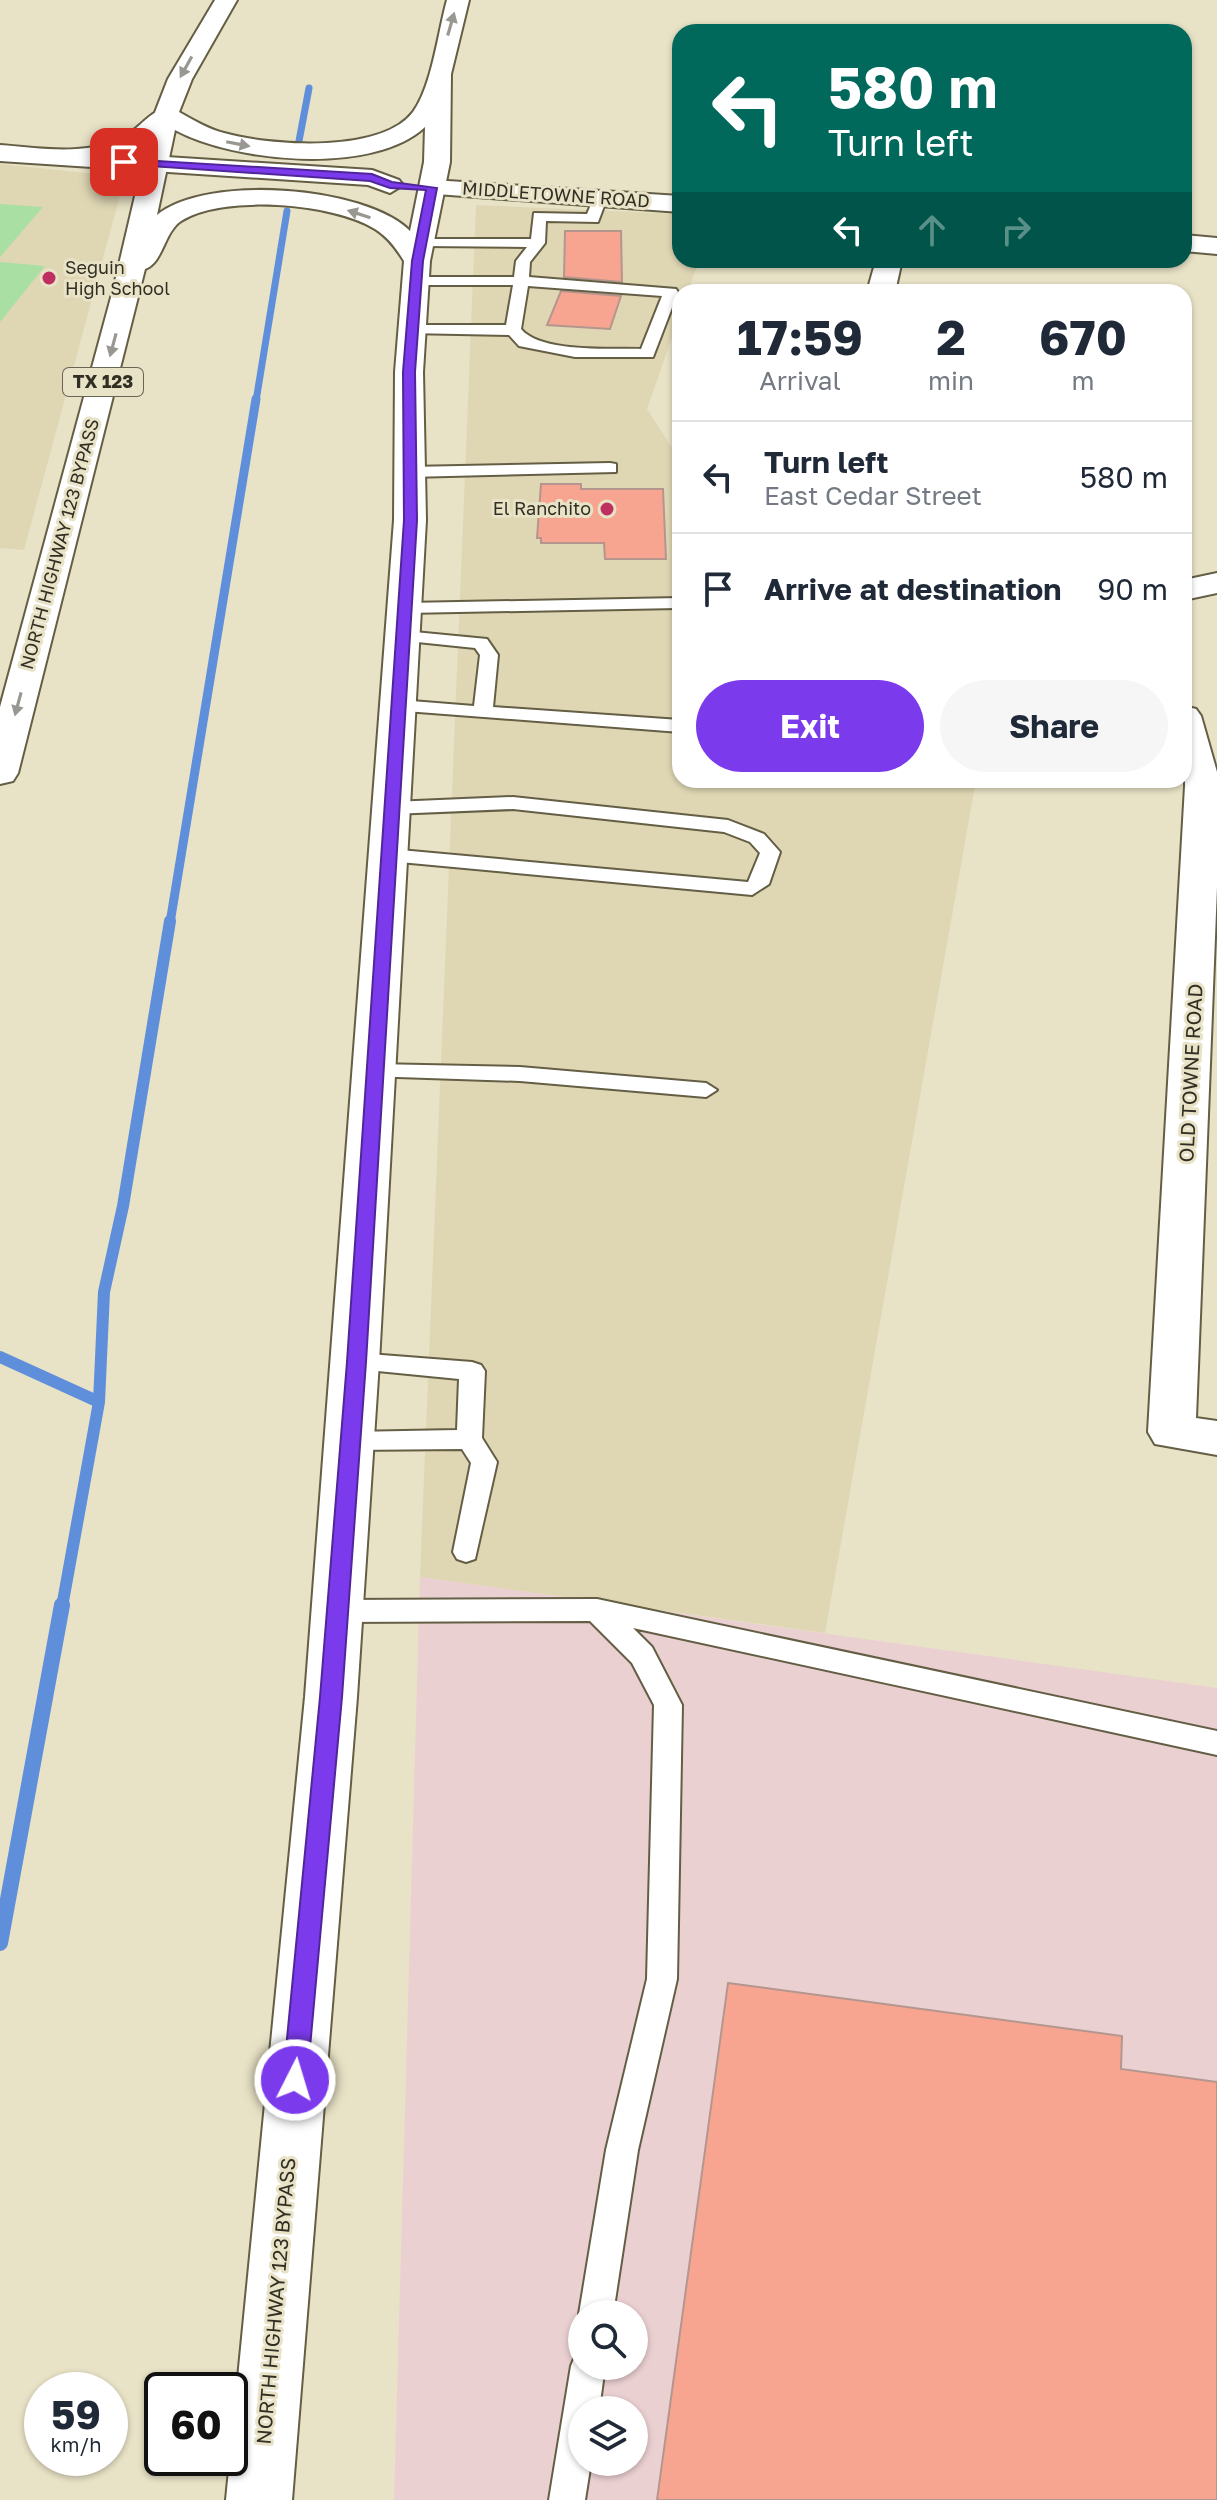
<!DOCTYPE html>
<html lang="en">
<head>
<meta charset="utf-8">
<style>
	:root { --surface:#fff; --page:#f6f6f7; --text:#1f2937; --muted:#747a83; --line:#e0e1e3; --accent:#7c3aed }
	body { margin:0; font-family:"Golos Text",sans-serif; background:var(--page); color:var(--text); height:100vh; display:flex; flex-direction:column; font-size:30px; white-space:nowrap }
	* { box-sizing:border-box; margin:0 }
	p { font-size:26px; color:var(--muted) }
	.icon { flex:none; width:44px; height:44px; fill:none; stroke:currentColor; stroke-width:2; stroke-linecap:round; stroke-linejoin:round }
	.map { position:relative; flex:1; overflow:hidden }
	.details { position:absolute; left:672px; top:284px; width:520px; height:504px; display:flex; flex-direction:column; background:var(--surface); border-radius:24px; box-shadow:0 2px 6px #0004 }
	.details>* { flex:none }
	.hud { position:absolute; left:672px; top:24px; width:520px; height:244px; border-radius:24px; box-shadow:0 2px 6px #0004; background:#00695c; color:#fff; overflow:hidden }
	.controls { position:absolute; left:568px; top:2300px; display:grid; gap:16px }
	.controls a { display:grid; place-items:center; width:80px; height:80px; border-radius:50%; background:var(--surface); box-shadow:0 2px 6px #0004; font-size:40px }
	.speed { position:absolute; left:24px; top:2372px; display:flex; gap:16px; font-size:40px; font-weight:700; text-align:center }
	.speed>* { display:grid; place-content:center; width:104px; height:104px; border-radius:50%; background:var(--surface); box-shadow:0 2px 6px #0004; line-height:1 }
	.speed small { font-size:20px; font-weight:400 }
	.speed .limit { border:4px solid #111; border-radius:12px; background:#fff; color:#111 }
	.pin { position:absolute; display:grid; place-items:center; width:68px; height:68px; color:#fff; margin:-34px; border-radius:16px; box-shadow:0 4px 12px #0006 }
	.me { position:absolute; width:88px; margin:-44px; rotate:5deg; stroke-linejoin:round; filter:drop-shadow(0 0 6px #0008) }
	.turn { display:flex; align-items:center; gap:28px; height:168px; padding:0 24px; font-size:36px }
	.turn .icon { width:104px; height:104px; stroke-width:2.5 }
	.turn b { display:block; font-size:56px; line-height:68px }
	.lanes { display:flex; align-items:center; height:76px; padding:0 24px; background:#0003; justify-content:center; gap:40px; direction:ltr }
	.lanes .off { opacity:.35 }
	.eta { display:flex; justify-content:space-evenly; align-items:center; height:136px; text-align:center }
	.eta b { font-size:48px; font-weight:700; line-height:56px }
	.primary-button { display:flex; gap:16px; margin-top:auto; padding:16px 24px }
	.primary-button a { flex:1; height:92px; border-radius:48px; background:var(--accent); color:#fff; font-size:32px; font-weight:700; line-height:92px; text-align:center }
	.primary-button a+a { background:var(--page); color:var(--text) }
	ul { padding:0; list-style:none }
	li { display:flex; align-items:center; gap:24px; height:112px; padding:0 24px; border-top:2px solid var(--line) }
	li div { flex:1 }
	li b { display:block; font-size:30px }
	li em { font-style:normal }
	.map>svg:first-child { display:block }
</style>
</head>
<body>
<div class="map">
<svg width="1217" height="2500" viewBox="0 0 1217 2500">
	<rect width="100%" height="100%" fill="#e8e2c6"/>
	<path fill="#dfd7b4" d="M0,164L125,177L24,550L0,548Z
		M476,205L680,214V260H699L688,292H680V315L647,409L680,460V780H976L825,1633L420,1577Z"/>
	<path fill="#ebd0d2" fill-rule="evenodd" d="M420,1577L1217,1688V2500H394ZM582,2314H634V2366H582ZM582,2410H634V2462H582Z"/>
	<path fill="#a9dfa3" d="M0,204L43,207L0,257Z
		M0,262L45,266L0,322Z"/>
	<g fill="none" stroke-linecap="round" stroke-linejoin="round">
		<path stroke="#5f8edb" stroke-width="7" d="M299,141L309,88
			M256,401L287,211"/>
		<path stroke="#5f8edb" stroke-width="9" d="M170,923L256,399"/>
		<path stroke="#5f8edb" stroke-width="12" d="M0,1357L99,1402
			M62,1607L99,1402L104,1292L123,1206L170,921"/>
		<path stroke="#5f8edb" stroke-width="16" d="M0,1943L62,1605"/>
	</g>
	<path fill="#f7a590" stroke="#b4968e" stroke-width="2" d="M565,231H621L622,282L564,277Z
		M561,291L621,296L610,329L547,325Z
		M541,484H581V489H663L666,559H605L604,543H541V538H537Z
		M728,1983L1122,2036L1121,2069L1217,2082V2500H657Z"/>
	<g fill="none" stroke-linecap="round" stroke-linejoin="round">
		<g stroke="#645e45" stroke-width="4">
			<path id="service" d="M595,195L607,198L598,222L546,221L545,243L530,262L529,277L676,289L678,292L653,357H575L519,346L509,335L407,333V327L412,325H506L513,285H416L409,281L416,277H514L516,261L527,247L421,246L414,242L416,239H531L534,213L587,214ZM528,286L662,296L641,349C610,348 541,353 521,329Z
				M610,463L616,464V472L409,477L401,472L409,467Z
				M680,598L678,608L406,613L397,608L406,603Z
				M404,631L487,639L498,655L493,707L680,720V732L392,710V702L399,700L474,706L480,655L475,648L398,640L395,636Z
				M513,797L728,820L764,834L780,852L769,884L752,895L389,861L379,855L389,849L748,882L760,853L750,842L724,832L513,809L392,814L382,808L392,802Z
				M375,1064L520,1067L706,1083L717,1090L706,1097L520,1081L367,1076L364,1071L367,1066Z
				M356,1353L472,1362L481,1365L485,1371L482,1438L497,1462L475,1559L466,1562L457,1559L453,1552L471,1463L462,1449L350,1450L341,1448L337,1441L341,1434L350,1432L457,1430L459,1379L347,1368L343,1362L347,1356Z
				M597,1599L1217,1731V1755L633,1628L652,1647L682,1705L677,1979L638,2150L613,2314H582V2321L579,2314L606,2150L647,1979L654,1705L632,1663L590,1621L338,1622L328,1619L324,1611L328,1603L338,1600Z
				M582,2352V2366H605L599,2410H582V2462H591L585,2500H549L571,2366L576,2354Z"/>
		</g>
		<g stroke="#645e45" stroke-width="4">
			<path id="minor" d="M432,180L680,196V212L423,193L419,188Z
				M1184,235L1217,238V254L1184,251Z
				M876,260H902L895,292H867Z
				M1217,573V593L1184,600V580Z
				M1184,706L1196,709L1201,716L1217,772V887L1196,1418L1217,1421V1455L1155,1444L1148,1432L1185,786Z"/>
		</g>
		<g stroke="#645e45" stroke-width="4">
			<path id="tertiary" d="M166,108L178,115L175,120L142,147L120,154L372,170L399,180L403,185L390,193L368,185L0,161V145C41,148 87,157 125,136C140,128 149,112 166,108Z"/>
		</g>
		<g stroke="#645e45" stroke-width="4">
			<path id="primary" d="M215,0H237L192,79L179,112C193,120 208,129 224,133C270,146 381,154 413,112C432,86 438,32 447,0H469L451,74L450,162L430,261L423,372L426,520L379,1362L357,1697L292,2500H226L305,1697L394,520L395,372L404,261C396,248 388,237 375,229C333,203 223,194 181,221C164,232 163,263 145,269L18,773L13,781L0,784V707L113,290L154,115L168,79ZM425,127L424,162L410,231C366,186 206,174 157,215L175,130C234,162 372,176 425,127Z"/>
		</g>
		<use href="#service" fill="#fff" fill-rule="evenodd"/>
		<use href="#minor" fill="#fff" fill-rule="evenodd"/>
		<use href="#tertiary" fill="#fff" fill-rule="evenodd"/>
		<use href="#primary" fill="#fff" fill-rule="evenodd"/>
	</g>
	<defs><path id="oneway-solid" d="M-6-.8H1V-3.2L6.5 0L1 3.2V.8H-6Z" transform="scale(2)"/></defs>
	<g fill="#989792">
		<use href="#oneway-solid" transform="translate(451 24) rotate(-74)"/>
		<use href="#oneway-solid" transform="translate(186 67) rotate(119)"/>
		<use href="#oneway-solid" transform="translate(238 144) rotate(11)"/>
		<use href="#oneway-solid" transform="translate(359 214) rotate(-162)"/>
		<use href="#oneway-solid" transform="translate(113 345) rotate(105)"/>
		<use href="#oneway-solid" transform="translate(18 704) rotate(105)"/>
	</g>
	<path fill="#7c3aed" stroke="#51269a" stroke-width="2" d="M124,159L372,174L392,182L437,188L423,261L415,372L417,520L366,1362L342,1697L307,2080L304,2088L295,2091L286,2088L283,2080L320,1697L347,1362L404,520L403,372L412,261L426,190L390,188L370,181L120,164Z"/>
	<g fill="#bd3060" stroke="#e8e2c6" stroke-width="3">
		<circle cx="49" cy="278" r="8"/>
		<circle cx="607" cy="509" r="8"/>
	</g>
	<g text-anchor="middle" stroke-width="6" stroke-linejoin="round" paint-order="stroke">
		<g font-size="18" fill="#312f24" stroke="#e8e2c6">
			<text transform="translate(556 195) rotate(4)" y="6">MIDDLETOWNE ROAD</text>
			<text transform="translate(60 544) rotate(-75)" y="6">NORTH HIGHWAY 123 BYPASS</text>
		</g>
		<g font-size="18" fill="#312f24" stroke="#e8e2c6" text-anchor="start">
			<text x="65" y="274">Seguin<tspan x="65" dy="21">High School</tspan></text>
			<text x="591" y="515" text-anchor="end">El Ranchito</text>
		</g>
		<rect fill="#e8e2c6" stroke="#686555" stroke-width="2" x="63" y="368" width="80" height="28" rx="6"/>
		<g font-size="18" font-weight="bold" fill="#312f24">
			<text x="103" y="388">TX 123</text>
		</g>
		<g font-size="20" fill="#312f24" stroke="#e8e2c6">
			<text transform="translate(1191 1073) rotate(-87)" y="7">OLD TOWNE ROAD</text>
			<text transform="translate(276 2301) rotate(-85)" y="7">NORTH HIGHWAY 123 BYPASS</text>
		</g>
	</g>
</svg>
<div class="controls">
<a><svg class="icon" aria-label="search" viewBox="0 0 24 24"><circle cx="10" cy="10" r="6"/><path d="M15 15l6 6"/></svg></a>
<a><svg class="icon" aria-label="layers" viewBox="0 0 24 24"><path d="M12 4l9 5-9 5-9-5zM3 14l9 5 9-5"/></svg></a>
</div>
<div class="speed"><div>59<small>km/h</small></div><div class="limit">60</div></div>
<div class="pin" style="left:124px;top:162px;background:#d93025"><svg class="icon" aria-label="arrive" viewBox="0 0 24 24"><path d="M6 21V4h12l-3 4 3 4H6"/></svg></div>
<svg class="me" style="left:295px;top:2080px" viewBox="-20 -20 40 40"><circle r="17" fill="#7c3aed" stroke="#fff" stroke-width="3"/><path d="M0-11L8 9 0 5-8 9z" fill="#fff"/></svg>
<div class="hud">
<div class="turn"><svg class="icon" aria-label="left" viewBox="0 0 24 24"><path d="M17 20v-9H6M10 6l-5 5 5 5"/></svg><div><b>580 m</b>Turn left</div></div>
<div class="lanes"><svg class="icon" aria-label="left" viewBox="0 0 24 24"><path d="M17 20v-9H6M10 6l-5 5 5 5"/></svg><svg class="icon off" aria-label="ahead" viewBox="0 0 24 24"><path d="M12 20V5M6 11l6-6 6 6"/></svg><svg class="icon off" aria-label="right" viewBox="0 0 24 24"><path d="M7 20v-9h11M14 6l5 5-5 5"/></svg></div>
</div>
<section class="details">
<div class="eta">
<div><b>17:59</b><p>Arrival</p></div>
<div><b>2</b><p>min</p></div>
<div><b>670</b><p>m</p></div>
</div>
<ul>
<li><svg class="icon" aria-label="left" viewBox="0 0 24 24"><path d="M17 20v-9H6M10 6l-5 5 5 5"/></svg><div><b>Turn left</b><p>East Cedar Street</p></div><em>580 m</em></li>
<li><svg class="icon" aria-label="arrive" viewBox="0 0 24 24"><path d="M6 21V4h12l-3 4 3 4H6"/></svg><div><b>Arrive at destination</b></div><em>90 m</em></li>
</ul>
<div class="primary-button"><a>Exit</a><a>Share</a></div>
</section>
</div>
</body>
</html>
